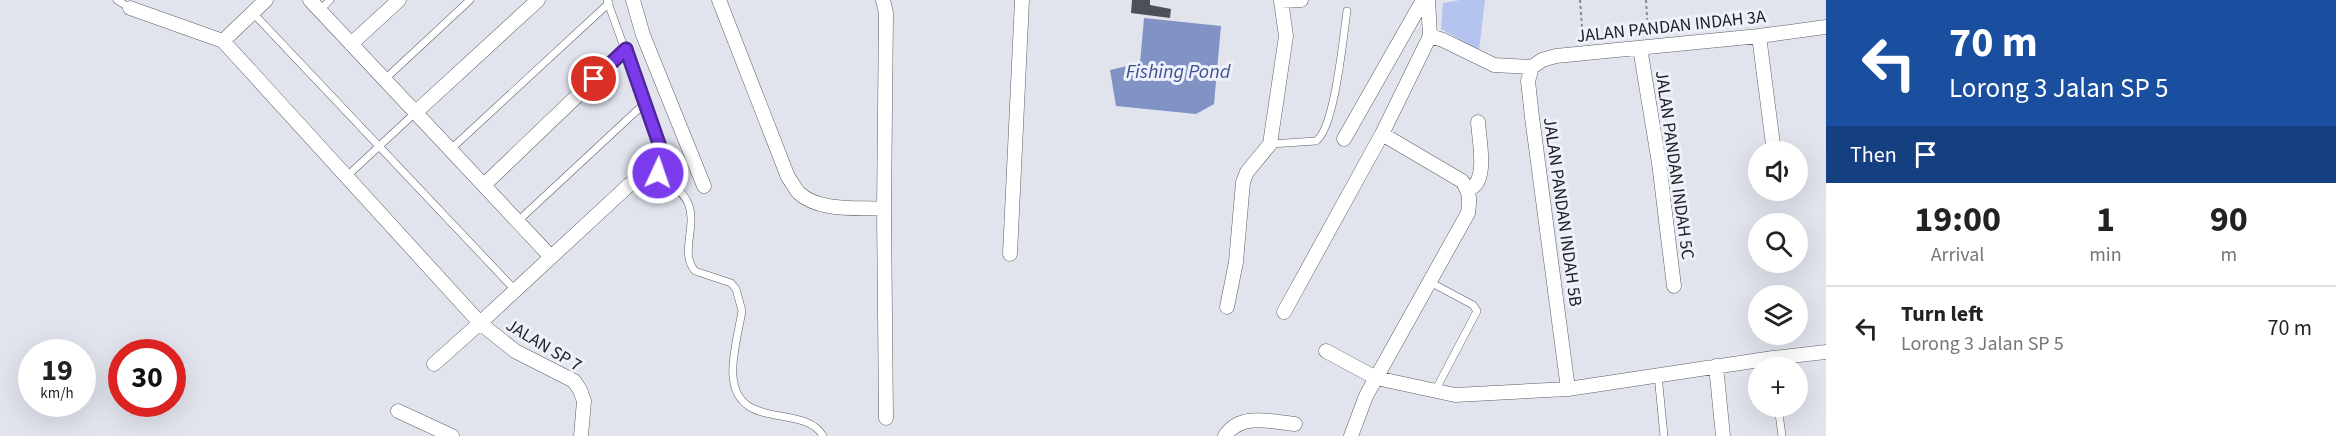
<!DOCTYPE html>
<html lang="en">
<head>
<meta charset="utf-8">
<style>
	:root { --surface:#fff; --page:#f2f2f2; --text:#222; --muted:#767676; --line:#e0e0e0 }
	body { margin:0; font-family:"Source Sans 3",sans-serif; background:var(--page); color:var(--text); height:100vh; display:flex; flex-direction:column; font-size:22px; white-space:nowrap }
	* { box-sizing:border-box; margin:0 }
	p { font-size:20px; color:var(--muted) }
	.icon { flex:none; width:33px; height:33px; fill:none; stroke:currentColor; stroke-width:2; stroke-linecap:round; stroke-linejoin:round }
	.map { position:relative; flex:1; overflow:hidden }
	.side { display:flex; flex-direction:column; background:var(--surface); width:510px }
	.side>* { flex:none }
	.hud { background:#1a4fa0; color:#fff; overflow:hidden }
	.fabs { position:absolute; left:1748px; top:141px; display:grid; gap:12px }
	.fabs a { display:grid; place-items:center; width:60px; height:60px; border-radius:50%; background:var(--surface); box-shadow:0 6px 24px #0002; font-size:30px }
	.speed { position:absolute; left:18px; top:339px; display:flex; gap:12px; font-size:30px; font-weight:700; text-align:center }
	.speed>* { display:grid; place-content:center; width:78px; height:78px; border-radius:50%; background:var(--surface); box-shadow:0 6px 24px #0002; line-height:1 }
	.speed small { font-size:15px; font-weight:400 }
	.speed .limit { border:9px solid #d22; background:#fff; color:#111 }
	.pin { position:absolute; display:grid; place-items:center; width:51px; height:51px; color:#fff; margin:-26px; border:3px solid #fff; border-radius:50%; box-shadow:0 2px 6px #0007 }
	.me { position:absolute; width:66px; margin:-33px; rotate:3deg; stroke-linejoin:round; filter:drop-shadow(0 0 4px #0008) }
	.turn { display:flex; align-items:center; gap:21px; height:126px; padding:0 24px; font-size:27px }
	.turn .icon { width:78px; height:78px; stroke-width:2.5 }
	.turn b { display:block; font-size:42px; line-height:51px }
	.then { display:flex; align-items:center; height:57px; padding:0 24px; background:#0003; gap:12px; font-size:22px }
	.eta { display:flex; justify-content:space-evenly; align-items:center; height:102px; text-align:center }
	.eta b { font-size:36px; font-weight:700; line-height:42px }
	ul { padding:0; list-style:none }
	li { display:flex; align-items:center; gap:18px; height:84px; padding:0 24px; border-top:2px solid var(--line) }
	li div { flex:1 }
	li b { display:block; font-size:22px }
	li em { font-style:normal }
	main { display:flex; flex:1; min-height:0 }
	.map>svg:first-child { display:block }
</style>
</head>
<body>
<main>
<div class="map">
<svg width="1826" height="436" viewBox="0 0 1826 436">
	<rect width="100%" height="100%" fill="#e1e4ed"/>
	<path fill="#b4c4ef" d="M1460,0H1485L1479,50L1441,29L1443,3Z"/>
	<path fill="#8192c4" d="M1144,18L1221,26L1214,104L1196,114L1116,106L1110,70L1140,63Z"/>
	<path fill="#4d5057" d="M1132,0H1150V5L1171,9L1170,18L1131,13Z"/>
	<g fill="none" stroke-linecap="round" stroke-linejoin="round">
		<g stroke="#5c5f66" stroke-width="8">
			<path id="service" d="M117,0L130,8
				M607,0L664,158
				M320,10L330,0
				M253,13L516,291
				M384,80L470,0
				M1270,144L1316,141C1335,128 1343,37 1347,11
				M451,149L609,3
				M658,173C668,182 683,191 688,203C698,226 679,252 695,271L731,283L736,289L742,311C739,329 731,359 733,376C737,432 805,403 823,436
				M346,177L416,112
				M518,221L645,103
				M1430,282L1473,305L1477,311L1435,391
				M1658,375L1664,436
				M1778,406L1782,436"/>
		</g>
		<g stroke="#5c5f66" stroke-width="15">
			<path id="minor" d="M266,0L223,41L480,323L629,185L658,173L664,158
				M310,0L551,257
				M633,0L643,35L704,186
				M719,0L788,177C792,182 795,189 799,193C819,212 859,207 884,209
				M883,0L886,13L884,209L886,418
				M130,8L223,41
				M1430,36L1443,40L1494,65L1532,67
				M1759,36L1774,152
				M351,44L399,0
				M1640,48L1659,163L1674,286
				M416,112L538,0
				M1344,139L1423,0
				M484,185L626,49
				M1468,189C1489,184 1479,140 1478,122
				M1010,254L1022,0
				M1227,307L1236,262L1243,182L1247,172L1270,144L1286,36L1281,1L1301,0
				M1284,312L1382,134
				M1326,351L1376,378L1455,395L1568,389L1773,358L1826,352
				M434,364L480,323L515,351L574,381L580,390L584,401L581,436
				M1716,366L1723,436
				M1568,389L1532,117L1528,81L1532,67L1542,60L1556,56L1759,36L1826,27
				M398,411L452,436
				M1225,436C1241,412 1270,422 1295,424
				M1351,436L1366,396L1468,213C1470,200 1470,192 1462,181L1382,134L1430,36L1428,0"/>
		</g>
		<path stroke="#86888e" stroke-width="2" stroke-dasharray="3 3" stroke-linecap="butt" d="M1580,0L1583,41
			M1646,0L1648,33"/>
		<use href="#service" stroke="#fff" stroke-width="7"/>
		<use href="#minor" stroke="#fff" stroke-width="14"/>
	</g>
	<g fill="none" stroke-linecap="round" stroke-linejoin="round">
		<g stroke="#51269a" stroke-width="15">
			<path id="route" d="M594,79L626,49L664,158L658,173"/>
		</g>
		<use href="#route" stroke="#7c3aed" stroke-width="10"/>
	</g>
	<g text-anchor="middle" stroke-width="6" stroke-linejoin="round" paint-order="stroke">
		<g font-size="18" fill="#212225" stroke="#eef1fa">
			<text transform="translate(1671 26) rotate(-6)" y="6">JALAN PANDAN INDAH 3A</text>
			<text transform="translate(1675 165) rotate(82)" y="6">JALAN PANDAN INDAH 5C</text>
			<text transform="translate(1563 212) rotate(82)" y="6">JALAN PANDAN INDAH 5B</text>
			<text transform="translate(544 345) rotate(31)" y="6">JALAN SP 7</text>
		</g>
		<g font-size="20" font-style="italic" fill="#3e5191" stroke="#eef1fa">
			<text x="1178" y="78">Fishing Pond</text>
		</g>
	</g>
</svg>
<div class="fabs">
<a><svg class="icon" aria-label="sound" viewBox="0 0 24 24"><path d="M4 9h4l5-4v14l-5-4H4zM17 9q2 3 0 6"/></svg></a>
<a><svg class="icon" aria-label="search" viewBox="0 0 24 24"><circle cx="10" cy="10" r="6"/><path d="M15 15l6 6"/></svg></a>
<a><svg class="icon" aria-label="layers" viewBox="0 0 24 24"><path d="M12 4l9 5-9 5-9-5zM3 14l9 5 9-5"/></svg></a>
<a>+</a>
</div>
<div class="speed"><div>19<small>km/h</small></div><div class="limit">30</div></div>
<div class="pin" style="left:594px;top:79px;background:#d93025"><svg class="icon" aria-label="arrive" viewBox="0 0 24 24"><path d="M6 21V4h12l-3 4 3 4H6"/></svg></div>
<svg class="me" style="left:658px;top:173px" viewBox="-20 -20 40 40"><circle r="17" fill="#7c3aed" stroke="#fff" stroke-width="3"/><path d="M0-11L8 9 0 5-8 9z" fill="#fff"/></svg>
</div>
<section class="side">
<div class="hud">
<div class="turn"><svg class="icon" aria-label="left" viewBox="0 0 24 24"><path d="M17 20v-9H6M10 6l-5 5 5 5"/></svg><div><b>70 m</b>Lorong 3 Jalan SP 5</div></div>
<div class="then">Then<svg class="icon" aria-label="arrive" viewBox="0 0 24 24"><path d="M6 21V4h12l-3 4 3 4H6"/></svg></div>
</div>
<div class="eta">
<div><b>19:00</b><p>Arrival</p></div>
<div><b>1</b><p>min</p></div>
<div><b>90</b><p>m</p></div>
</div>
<ul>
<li><svg class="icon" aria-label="left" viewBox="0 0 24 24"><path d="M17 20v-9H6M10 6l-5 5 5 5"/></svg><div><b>Turn left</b><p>Lorong 3 Jalan SP 5</p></div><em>70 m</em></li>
</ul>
</section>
</main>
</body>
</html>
